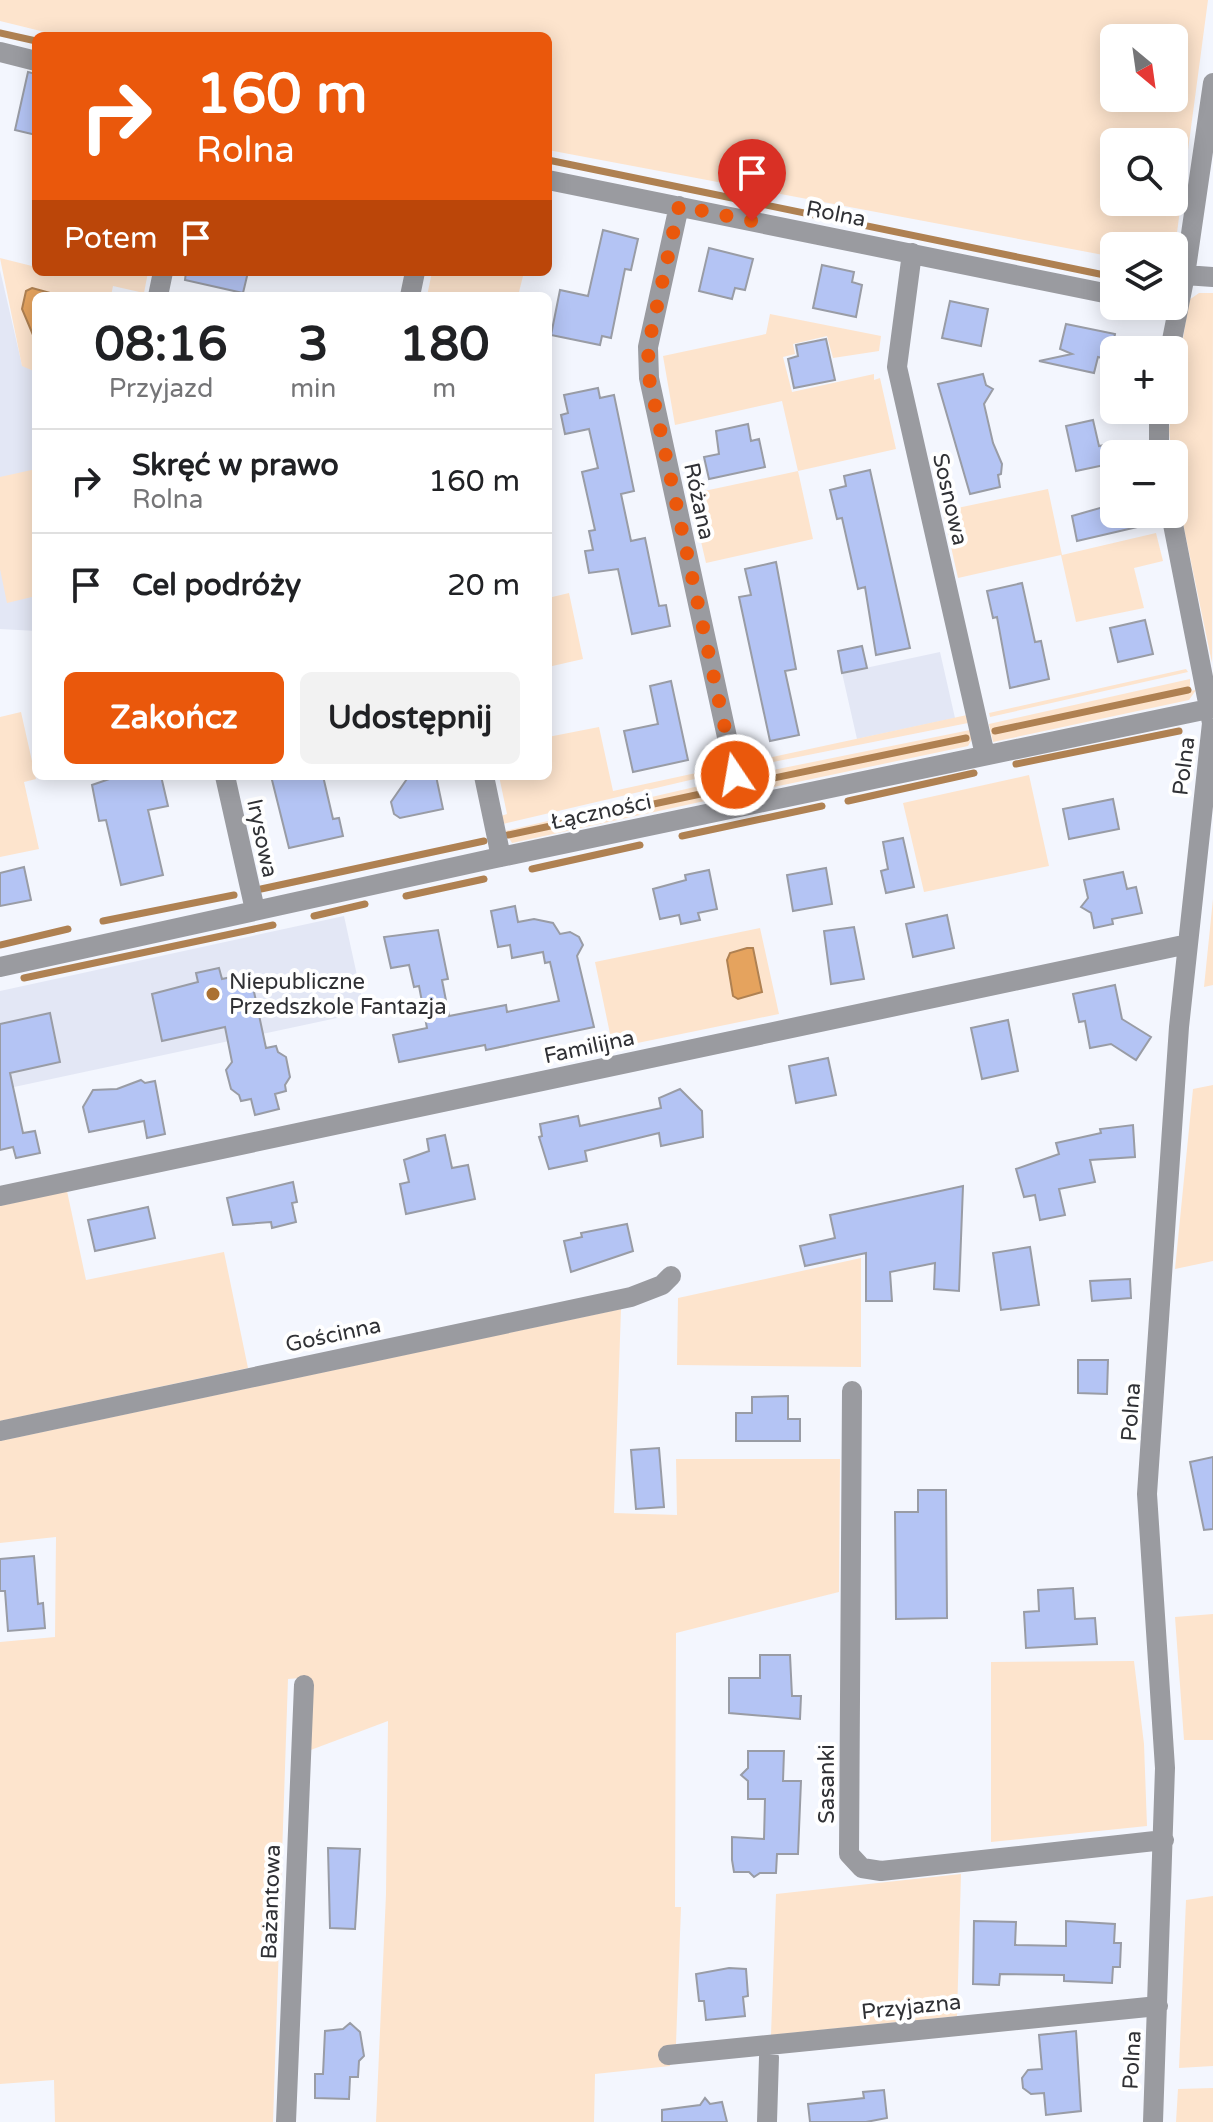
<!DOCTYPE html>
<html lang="pl">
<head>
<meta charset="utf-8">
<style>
	:root { --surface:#fff; --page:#f2f2f2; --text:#202124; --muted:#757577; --line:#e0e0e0; --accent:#ea580c }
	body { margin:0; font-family:"Varela Round",sans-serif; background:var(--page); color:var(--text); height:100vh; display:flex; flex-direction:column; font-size:30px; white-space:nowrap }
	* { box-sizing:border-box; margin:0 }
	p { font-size:26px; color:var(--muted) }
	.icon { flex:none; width:44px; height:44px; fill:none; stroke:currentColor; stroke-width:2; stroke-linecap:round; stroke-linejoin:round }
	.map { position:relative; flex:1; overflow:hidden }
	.details { position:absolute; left:32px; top:292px; width:520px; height:488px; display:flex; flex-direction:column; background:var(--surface); border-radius:12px; box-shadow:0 4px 20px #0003 }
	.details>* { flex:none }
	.hud { position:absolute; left:32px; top:32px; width:520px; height:244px; border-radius:12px; box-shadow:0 4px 20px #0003; background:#ea580c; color:#fff; overflow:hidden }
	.needle { width:52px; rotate:151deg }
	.tools { position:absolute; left:1100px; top:24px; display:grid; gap:16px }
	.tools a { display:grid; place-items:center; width:88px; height:88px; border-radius:12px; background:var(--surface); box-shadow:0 4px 20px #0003; font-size:40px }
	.pin { position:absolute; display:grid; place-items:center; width:68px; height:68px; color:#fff; margin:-82px -34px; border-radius:50% 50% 50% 0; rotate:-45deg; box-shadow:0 0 8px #0007 }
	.pin .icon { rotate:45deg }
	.me { position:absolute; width:88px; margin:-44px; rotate:348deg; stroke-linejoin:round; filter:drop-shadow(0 0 6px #0008) }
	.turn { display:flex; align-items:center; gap:28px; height:168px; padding:0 32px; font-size:36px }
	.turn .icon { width:104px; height:104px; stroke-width:2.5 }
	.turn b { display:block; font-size:56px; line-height:68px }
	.then { display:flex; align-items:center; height:76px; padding:0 32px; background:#0003; gap:16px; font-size:30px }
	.eta { display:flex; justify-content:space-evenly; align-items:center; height:136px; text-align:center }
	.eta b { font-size:48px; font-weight:700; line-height:56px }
	.button { display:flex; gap:16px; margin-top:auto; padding:16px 32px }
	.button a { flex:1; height:92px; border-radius:12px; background:var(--accent); color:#fff; font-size:32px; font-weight:700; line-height:92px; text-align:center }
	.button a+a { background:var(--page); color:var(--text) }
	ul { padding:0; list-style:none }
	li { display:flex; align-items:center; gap:24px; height:104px; padding:0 32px; border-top:2px solid var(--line) }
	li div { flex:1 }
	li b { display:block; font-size:30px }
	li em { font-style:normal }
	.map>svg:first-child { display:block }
</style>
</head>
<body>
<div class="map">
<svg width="1213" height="2122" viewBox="0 0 1213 2122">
	<rect width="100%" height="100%" fill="#f3f6fe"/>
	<path fill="#e3e7f5" d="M0,270L22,365L36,372V631L0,629Z
		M940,652L955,718L857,739L842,673Z
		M344,916L365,1012L0,1090V991Z"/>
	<path fill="#fde4cd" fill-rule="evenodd" d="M0,0H1208L1174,255V246H1114V257L548,150V36H61L0,21ZM1114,38H1174V98H1114ZM1114,142H1174V202H1114Z
		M0,258L36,267V272H148L144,293L113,286L111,296H36V372L22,366Z
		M432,272H524L518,296H427Z
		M1199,293H1213L1212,663L1174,480L1169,430L1189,300Z
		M770,314L881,336L879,351L833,358L827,336L793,344L795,354L783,357L792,392L874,374V380L880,378L896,449L798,471L813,539L706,563L690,494L798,471L782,401L675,425L663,356L766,334Z
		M36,469V596L7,603L0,569V477Z
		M1048,489L1062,555L1156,533L1163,561L1134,568L1144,608L1076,622L1061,555L958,578L943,511Z
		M569,593L583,659L548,667V598Z
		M1186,669L1188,672L990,717L989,713Z
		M1190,679V691L1196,690L1189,700L993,742L989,724Z
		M21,712L36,779L24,782L39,849L0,857V717Z
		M967,715L968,723L743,768L742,764L749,762Z
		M599,727L613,791L719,768L720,773L503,824L501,816L507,814L499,776H548V737Z
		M970,730L972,739L968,746L750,792L744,776Z
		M1029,775L1049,866L924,892L903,803Z
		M725,780L726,790L723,797L512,843L505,831Z
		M1213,899V985L1204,987Z
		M760,928L779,1014L613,1048L595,962Z
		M1213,1085V1261L1175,1269L1193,1089Z
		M67,1191L86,1280L224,1252L248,1368L0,1421V1206Z
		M861,1258V1367L677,1365L678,1298Z
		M621,1309L614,1513L677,1515L676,1459H840L839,1592L676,1633L675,1907H681L676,2044L667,2047L670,2066L595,2074L594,2122H376L386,1894L388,1721L308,1751L301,1678L288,1679L273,2122H55L54,2080L0,2084V1642L55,1637L56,1537L0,1543V1441Z
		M1213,1614V1740H1184L1175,1617Z
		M1134,1661L1144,1744L1147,1826L991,1842V1662Z
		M961,1874L957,2016L771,2035L776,1894Z
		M1213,1896V2066L1179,2068L1186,1900Z
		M1213,2088V2122H1176L1178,2089Z"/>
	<path fill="#e5a35e" stroke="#af8152" stroke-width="2" d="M32,288L61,296H36V342L22,309L26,291Z
		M747,948H753L762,992L738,999L733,996L727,960L730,953Z"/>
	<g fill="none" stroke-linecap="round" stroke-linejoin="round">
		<path stroke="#af8152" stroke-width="7" d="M0,33L36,41
			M548,160L1114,277
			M995,731L1188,690
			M1016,764L1179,731
			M750,783L966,738
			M848,801L974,773
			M508,835L724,789
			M682,836L822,806
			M532,869L640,845
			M261,889L484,841
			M406,896L484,879
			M314,916L365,904
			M103,921L234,895
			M0,945L68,929
			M24,978L273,925"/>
	</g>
	<path fill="#b4c4f4" stroke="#999ca5" stroke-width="2" d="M28,72L36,74V135L15,130Z
		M603,230L638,239L631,270L625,269L611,338L602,336L600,345L551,335L560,290L588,296Z
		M709,248L753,259L745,290L735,288L732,299L699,291Z
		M822,265L854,272L852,282L862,285L856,317L813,308Z
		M186,272H248L243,293L185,280Z
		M950,301L988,309L981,346L942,338Z
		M1066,324L1115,334L1110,360L1098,357L1094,373L1039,361L1072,354L1060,349Z
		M826,339L835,380L794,388L788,359L798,356L796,345Z
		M983,374L986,385L993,389L984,404L993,443L1002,464L1001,474L998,475L1000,487L970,494L938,384Z
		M598,388L600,398L614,395L634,491L621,494L631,541L645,538L659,606L666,605L670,626L632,634L618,569L589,573L585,551L593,550L589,531L595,530L582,472L598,468L589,429L565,434L561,415L568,413L564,395Z
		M1093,420L1099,446L1111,444L1114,463L1076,471L1066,426Z
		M748,424L751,441L759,439L765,467L709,479L704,457L719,454L716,431Z
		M870,470L910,648L876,655L865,587L858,589L842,518L837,519L830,490L846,486L844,476Z
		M1114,504V514H1158L1159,522L1077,541L1072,516Z
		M776,562L796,669L785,671L799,735L770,741L739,597L751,595L745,569Z
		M1022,583L1035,642L1041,641L1049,679L1010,688L997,617L993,618L987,591Z
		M1145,620L1153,654L1118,662L1110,628Z
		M862,646L867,668L842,673L838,651Z
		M671,681L688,760L633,772L624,731L658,724L650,686Z
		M118,776H161L168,806L148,810L163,875L121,885L106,820L99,821L92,785Z
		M271,776H323L333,819L339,818L343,836L289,848Z
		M409,776H436L443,809L400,818L394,814L391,802Z
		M1113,799L1119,829L1069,839L1063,809Z
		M903,838L914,887L886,893L881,871L888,869L883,842Z
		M24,867L31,900L0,906V873Z
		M826,868L832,904L793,911L787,875Z
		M709,870L717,909L698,913L700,920L681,924L679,915L660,919L653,889L686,880L685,875Z
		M1123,872L1127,889L1136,887L1142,913L1112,919L1113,924L1094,928L1091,913L1081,907L1088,898L1084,880Z
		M515,906L518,922L534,919L553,923L560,934L570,932L579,937L583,945L577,956L594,1027L486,1050L485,1045L399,1062L393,1035L427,1028L419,986L414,987L409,965L391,968L384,937L438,930L448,979L442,980L449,1016L506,1005L507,1012L559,1001L550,962L545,963L543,952L512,958L510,945L498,947L491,911Z
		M947,915L954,948L913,957L906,924Z
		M854,927L864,979L831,984L824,931Z
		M219,968L222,979L250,973L266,1048L276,1046L278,1052L286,1057L290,1077L285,1085L286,1091L275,1094L279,1109L255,1115L251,1099L241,1101L239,1095L231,1089L226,1070L232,1062L225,1027L162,1041L152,994L198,982L196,973Z
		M1115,985L1122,1019L1151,1037L1136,1060L1111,1044L1090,1048L1085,1021L1079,1022L1073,994Z
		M50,1013L60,1062L10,1073L23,1133L35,1131L40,1153L16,1158L13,1147L0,1150V1024Z
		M1008,1020L1018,1071L982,1079L971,1028Z
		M828,1058L836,1095L796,1103L789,1066Z
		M141,1080L145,1083L155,1081L165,1134L147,1138L144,1121L89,1132L83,1107L93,1090L117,1089Z
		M680,1089L702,1111L703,1137L661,1146L659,1133L585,1151L587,1161L549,1169L539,1137L542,1136L540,1124L578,1116L580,1126L661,1108L659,1098Z
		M1133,1125L1135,1157L1090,1160L1095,1182L1059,1189L1065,1215L1040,1220L1035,1195L1024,1197L1016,1169L1059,1154L1056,1143L1101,1133L1100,1129Z
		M445,1135L452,1168L468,1165L475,1199L406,1214L400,1184L409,1182L404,1160L429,1151L427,1139Z
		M293,1182L297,1202L292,1203L296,1222L272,1228L271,1222L233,1225L227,1198Z
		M963,1186L959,1291L934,1289L935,1263L890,1272L892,1301H866V1253L805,1266L800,1246L835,1238L830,1215Z
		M148,1207L155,1238L95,1251L88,1220Z
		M627,1224L633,1251L571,1272L564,1241L582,1237L581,1233Z
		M1030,1247L1039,1305L1001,1310L993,1253Z
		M1130,1279L1131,1298L1092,1301L1090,1281Z
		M1078,1360H1108L1107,1394L1078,1393Z
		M788,1396V1419H800V1441H736V1413H752V1397Z
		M659,1448L664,1507L636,1509L631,1450Z
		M1213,1457V1529L1204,1530L1190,1462Z
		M918,1490H946L947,1618L896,1619L895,1512H918Z
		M34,1556L38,1604L43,1603L45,1628L8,1631L5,1591H0V1559Z
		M1073,1588L1075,1619L1095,1618L1097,1644L1026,1648L1024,1612L1039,1611L1038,1590Z
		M760,1655H790L792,1696H801L800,1719L729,1713V1678H760Z
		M748,1751H784L783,1781H801L798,1854H777L776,1873H760L754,1877L749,1872H734L732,1860V1837L764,1839L765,1799H748V1781L741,1775L748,1768Z
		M328,1848L360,1849L355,1929L330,1928Z
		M974,1921L1016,1922L1015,1945L1066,1946V1921L1115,1924L1114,1943H1121L1120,1967H1113L1112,1983L1064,1981V1975L1000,1974L999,1985L973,1984Z
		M729,1968L746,1969L748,1996L743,1997L745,2016L706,2020L704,2001H699L696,1974Z
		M350,2023L360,2032L364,2056L359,2061L358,2077H350L349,2099L315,2098V2074H323L325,2031L343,2029Z
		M1076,2031L1081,2111L1046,2115L1044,2093L1031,2094L1023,2088L1022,2078L1028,2070L1042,2069L1039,2035Z
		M884,2090L887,2118L866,2122H810L808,2104L864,2098L863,2092Z
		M705,2098L710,2104L722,2102L727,2122H662V2110L700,2105Z"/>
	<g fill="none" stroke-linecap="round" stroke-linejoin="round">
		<path stroke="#9a9ba0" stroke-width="20" d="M0,52L36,61
			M548,180L1114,295
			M679,206L648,347L649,378L742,806
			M912,253L897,367L985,755
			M1185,275L1213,277
			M158,296L163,272
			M410,296L415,272
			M1170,350L1185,275L1213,83
			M1159,454V410
			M225,776L255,910
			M484,776L501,857
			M0,967L491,859L1213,708
			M0,1196L1188,944
			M852,1391L849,1854L862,1868L881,1871L1164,1840
			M0,1431L631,1297L662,1285L671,1276
			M668,2055L1158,2006
			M286,2122L304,1685
			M767,2122L769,2057
			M1153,2122L1165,1768L1147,1494L1179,1027L1212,723L1171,514"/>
	</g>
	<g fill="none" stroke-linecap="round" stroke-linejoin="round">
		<path stroke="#ea580c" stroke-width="14" stroke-dasharray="0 25.2" d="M735,775L649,378L648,347L679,206L752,221"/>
	</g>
	<circle fill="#ab7131" stroke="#fff" stroke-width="3" cx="213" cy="994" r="8"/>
	<g text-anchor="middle" stroke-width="8" stroke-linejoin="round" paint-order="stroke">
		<g font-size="22" fill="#303135" stroke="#fff">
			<text transform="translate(836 213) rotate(11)" y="8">Rolna</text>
			<text transform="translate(951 499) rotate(77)" y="8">Sosnowa</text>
			<text transform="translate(700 501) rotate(78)" y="8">Różana</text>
			<text transform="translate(1183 766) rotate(-83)" y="8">Polna</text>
			<text transform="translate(601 811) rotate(-12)" y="8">Łączności</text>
			<text transform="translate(263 838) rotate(78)" y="8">Irysowa</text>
			<text transform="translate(589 1046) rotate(-12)" y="8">Familijna</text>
			<text transform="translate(333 1334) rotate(-12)" y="8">Gościnna</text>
			<text transform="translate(1130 1412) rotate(-86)" y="8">Polna</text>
			<text transform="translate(826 1784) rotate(-90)" y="8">Sasanki</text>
			<text transform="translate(270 1902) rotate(-88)" y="8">Bażantowa</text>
			<text transform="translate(911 2006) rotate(-6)" y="8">Przyjazna</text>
			<text transform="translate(1131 2060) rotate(-87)" y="8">Polna</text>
		</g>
		<g font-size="22" fill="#303135" stroke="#fff" text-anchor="start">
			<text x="229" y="989">Niepubliczne<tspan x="229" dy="25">Przedszkole Fantazja</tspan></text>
		</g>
	</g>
</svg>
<div class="tools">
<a><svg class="needle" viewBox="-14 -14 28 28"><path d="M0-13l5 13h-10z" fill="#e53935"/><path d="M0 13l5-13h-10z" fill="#757577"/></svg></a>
<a><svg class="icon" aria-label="search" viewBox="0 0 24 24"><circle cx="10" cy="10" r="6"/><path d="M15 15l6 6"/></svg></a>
<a><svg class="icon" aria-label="layers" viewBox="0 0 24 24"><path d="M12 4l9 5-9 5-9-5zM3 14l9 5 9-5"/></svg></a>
<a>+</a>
<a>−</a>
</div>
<div class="pin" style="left:752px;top:221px;background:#d93025"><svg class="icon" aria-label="arrive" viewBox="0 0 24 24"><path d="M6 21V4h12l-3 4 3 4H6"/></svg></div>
<svg class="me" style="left:735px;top:775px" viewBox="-20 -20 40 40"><circle r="17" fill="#ea580c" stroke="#fff" stroke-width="3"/><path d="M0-11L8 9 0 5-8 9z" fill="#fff"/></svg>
<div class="hud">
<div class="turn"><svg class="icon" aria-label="right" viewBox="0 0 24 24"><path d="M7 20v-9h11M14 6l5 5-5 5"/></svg><div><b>160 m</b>Rolna</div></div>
<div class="then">Potem<svg class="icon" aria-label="arrive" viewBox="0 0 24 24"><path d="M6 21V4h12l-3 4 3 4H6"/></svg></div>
</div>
<section class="details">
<div class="eta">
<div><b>08:16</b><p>Przyjazd</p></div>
<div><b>3</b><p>min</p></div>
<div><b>180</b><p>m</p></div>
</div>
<ul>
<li><svg class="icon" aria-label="right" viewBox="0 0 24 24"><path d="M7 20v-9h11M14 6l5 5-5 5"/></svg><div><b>Skręć w prawo</b><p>Rolna</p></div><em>160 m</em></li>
<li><svg class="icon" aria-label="arrive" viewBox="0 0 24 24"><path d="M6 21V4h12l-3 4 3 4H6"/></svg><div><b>Cel podróży</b></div><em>20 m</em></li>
</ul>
<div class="button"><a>Zakończ</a><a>Udostępnij</a></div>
</section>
</div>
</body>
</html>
